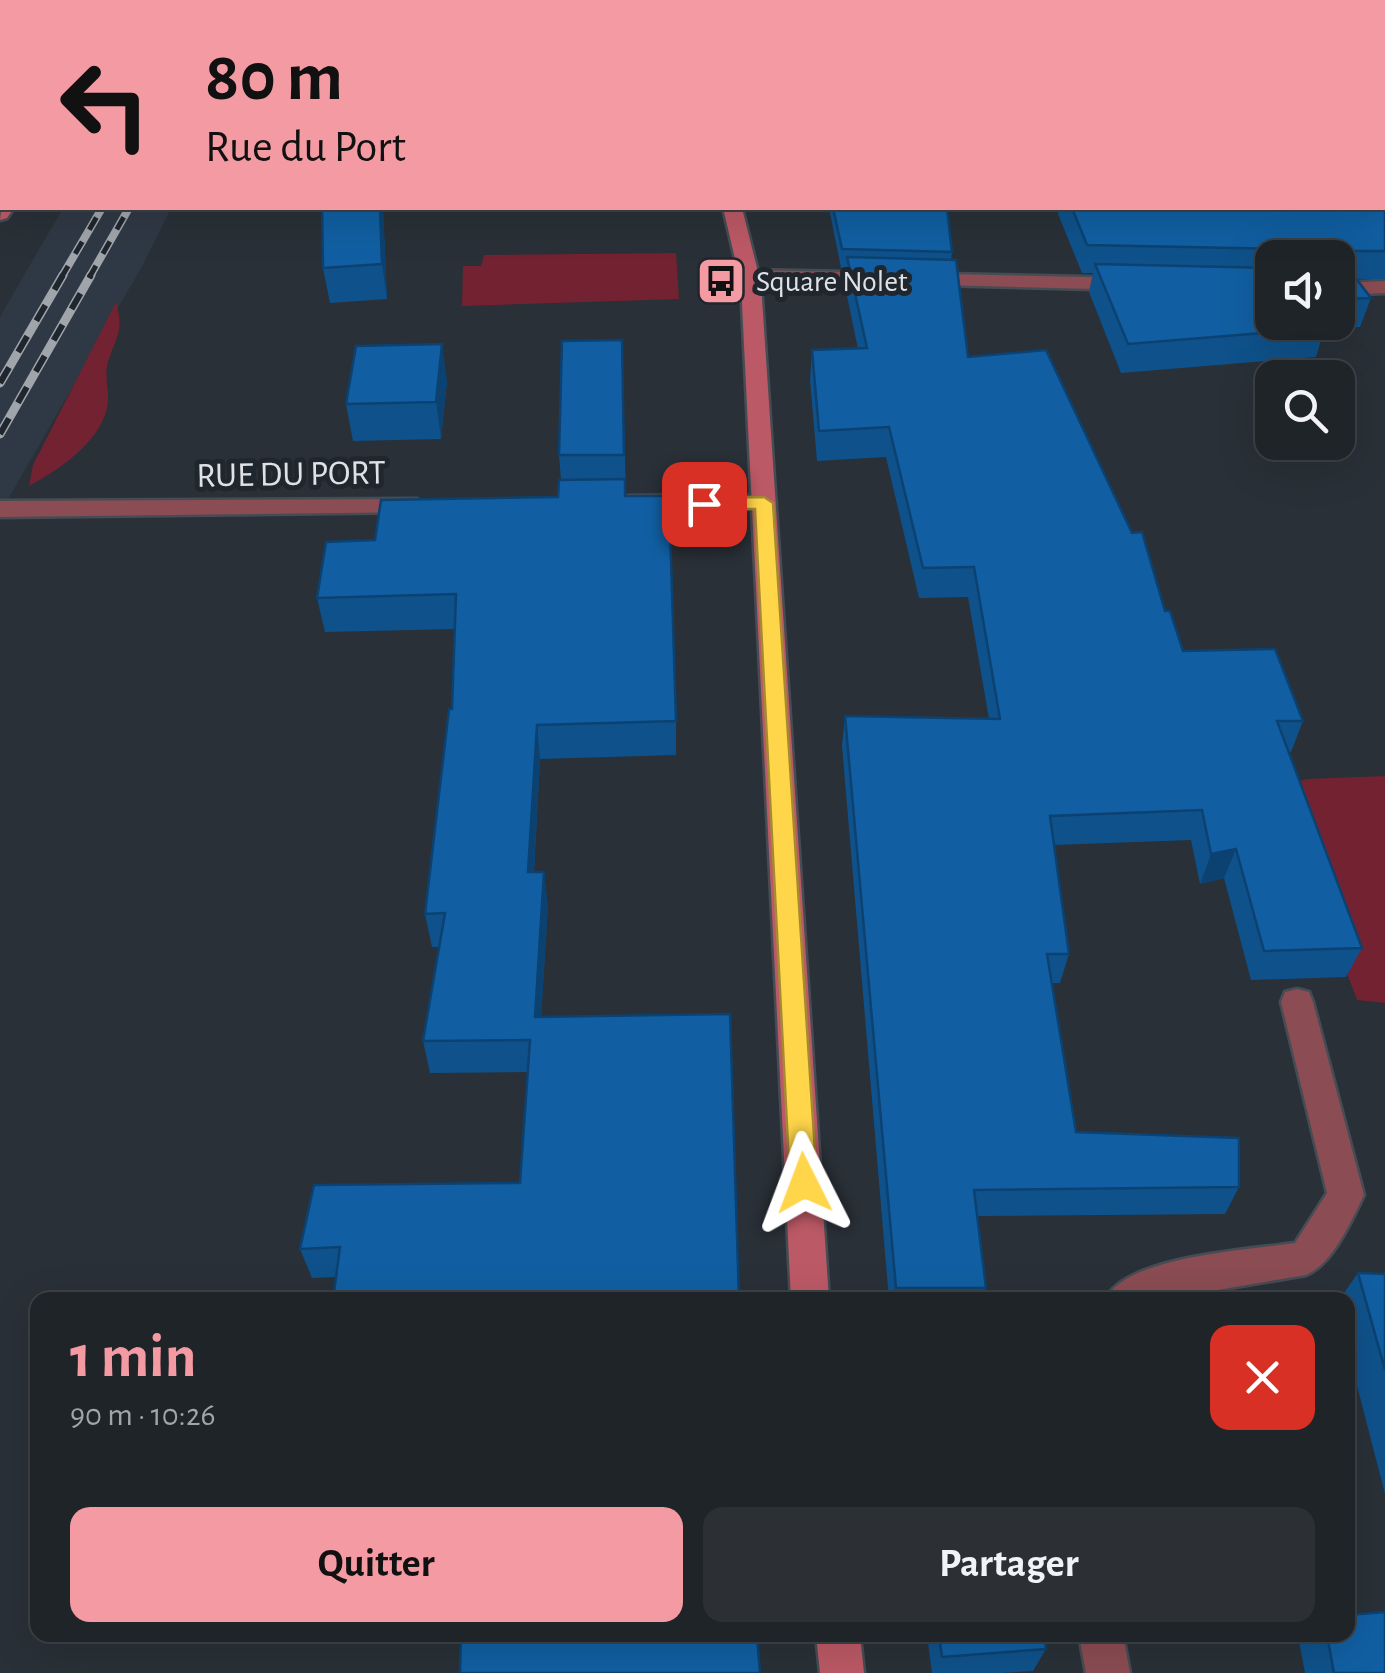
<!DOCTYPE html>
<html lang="fr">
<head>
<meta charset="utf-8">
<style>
	:root { --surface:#1f2429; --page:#2c3035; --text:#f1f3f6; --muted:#a1a4a8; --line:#3c4146; --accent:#f49aa3 }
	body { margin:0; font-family:"Alegreya Sans",sans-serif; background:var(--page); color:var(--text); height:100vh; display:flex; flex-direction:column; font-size:38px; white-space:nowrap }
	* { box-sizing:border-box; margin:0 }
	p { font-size:32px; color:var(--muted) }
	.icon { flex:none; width:55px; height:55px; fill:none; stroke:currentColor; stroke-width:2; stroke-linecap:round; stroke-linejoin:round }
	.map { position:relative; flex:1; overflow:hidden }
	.side { position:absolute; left:30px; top:1292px; width:1325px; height:350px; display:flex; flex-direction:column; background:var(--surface); border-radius:20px; box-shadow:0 10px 40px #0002,0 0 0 2px var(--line) }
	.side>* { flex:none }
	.guide { position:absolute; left:0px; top:0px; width:1385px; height:210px; box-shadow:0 10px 40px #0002,0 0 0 2px var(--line); background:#f49aa3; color:#111; overflow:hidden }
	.fabs { position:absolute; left:1255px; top:240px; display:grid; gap:20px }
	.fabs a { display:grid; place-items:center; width:100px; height:100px; border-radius:20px; background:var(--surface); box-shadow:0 10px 40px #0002,0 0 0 2px var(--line); font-size:50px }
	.pin { position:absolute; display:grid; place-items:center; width:85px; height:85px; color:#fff; margin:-42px; border-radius:20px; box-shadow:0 5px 15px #0006 }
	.me { position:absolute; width:110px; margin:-55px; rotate:357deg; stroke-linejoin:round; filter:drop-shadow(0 0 8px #0008) }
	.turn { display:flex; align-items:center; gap:35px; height:210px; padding:0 40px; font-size:45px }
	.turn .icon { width:130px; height:130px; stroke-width:2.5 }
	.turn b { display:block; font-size:70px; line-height:85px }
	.round { display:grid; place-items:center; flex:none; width:105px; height:105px; border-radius:20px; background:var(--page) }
	.headline { display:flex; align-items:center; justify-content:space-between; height:170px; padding:0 40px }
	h1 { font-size:60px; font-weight:600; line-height:75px; color:var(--accent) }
	.button { display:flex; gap:20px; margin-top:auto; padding:20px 40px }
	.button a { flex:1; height:115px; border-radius:20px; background:var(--accent); color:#111; font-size:40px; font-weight:600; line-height:115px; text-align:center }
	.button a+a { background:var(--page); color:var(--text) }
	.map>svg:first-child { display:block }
</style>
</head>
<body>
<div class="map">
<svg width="1385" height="1673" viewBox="0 0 1385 1673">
	<rect width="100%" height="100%" fill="#293037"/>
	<path fill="#2f3945" d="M63,208H171L141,268L0,513V317Z"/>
	<path fill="#722231" d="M676,253L679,299L462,306L463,266H481L484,255Z
		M116,302C124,332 117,334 108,362C104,375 109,389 108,402C104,440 59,470 29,486L33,465Z
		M1385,776V1003L1357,1000L1285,807L1286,785L1307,779Z"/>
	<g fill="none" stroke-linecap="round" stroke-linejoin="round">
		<g stroke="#464c53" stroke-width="5">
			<path id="lane" d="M1297,989L1309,992L1313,1002L1364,1195C1352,1220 1332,1265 1306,1275L1159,1300H1105C1125,1256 1249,1250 1295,1243L1327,1193L1281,1002L1285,992Z
				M1079,1635H1123L1130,1673H1086Z"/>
		</g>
		<g stroke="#464c53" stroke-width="5">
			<path id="street" d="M750,270L1132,278L1142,284L1132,290L743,280L740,276Z
				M1385,281V293L1338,295V283Z
				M764,495L773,498L776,503L773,508L628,512L616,504L628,496Z
				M417,499L429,507L426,512L0,517V501Z"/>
		</g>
		<g stroke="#464c53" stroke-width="5">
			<path id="secondary" d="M666,0H682V2H666Z
				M2,202V208H14L7,218L0,220Z
				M723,208H742L761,284L829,1300H791L741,284Z
				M816,1635H860L864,1673H820Z"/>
		</g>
		<use href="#lane" fill="#8b4c53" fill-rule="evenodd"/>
		<use href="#street" fill="#8b4c53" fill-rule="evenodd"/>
		<use href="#secondary" fill="#bc5966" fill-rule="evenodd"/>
		<g stroke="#a0a5ab" stroke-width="8">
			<path id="rail-far1" d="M61,278L102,208
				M89,278L129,208"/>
		</g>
		<g stroke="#a0a5ab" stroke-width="9">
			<path id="rail" d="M0,383L63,275
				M0,434L91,275"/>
		</g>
		<use href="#rail-far1" stroke="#20262d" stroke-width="5" stroke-dasharray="14" stroke-linecap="butt"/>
		<use href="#rail" stroke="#20262d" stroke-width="6" stroke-dasharray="18" stroke-linecap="butt"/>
	</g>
	<path fill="#0f528b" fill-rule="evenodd" d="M1125,0H1385V89L1382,86V2H1128Z
		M1385,178V279H1356L1371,298L1360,327H1325L1316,357L1121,373L1089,292L1093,273H1082L1058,214L1059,208H1382ZM1272,258H1338V322H1272Z
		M322,208H383L387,299L330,303L323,268Z
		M829,208H947L952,252L951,260L968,357L1165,611L1183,651L1303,721L1291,752L1288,751L1362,948L1346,977L1251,980L1224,878L1200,884L1191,840L1054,845L1069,954L1060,983H1051L1076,1132L1239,1187L1225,1214L977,1216L986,1288L982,1300H889L842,746L845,716L989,719L968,597L919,598L886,457L817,461L810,380L812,350L858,349L845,286L846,268H841Z
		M622,340L626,496L676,721V755L540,759L534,872L548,905L541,1017L739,1300L336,1277L312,1278L300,1249L520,1183L528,1072L430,1073L423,1041L439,947H432L425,914L452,709L455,629L325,632L317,598L375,540L558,497L561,480L559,455Z
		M447,381L441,439L353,441L346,404Z
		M1358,1273L1385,1274V1494L1348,1351V1300H1339Z
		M927,1635H1044L1046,1649L1033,1671L1001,1673H932Z
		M1305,1635H1327L1385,1673H1305L1299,1641Z"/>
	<path fill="#0c4271" d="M380,208H383L387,299L382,264Z
		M442,344L447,381L441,439L436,402Z
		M537,725L540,759L532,905L528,872Z
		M1236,849L1224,878L1200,884L1211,854Z
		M544,872L548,905L539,1049L535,1017Z"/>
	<path fill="#115fa2" stroke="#0c4271" stroke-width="2.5" d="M1154,0H1385V54L1382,52V2H1157Z
		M1382,178H1385V251H1335L1371,298L1338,299V258H1283L1284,253L1281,249L1087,245L1072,208H1382Z
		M322,208H380L382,264L323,268Z
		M833,208H947L952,252L842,249Z
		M847,257L956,260L968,357L1046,350L1132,533L1142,532L1165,611H1170L1183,651L1275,649L1303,721H1277L1362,948L1264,951L1236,849L1211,854L1202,810L1050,816L1069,954H1047L1076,1132L1239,1138V1187L974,1190L986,1288H896L845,716L1000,719L974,567L923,568L889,427L819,431L812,350L867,348Z
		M1095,264L1272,268V322H1322L1326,328L1128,344Z
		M622,340L624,455H559L562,341Z
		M442,344L436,402L346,404L356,346Z
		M625,479V496H669L676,721L537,725L528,872H544L535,1017L730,1014L739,1300H333L340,1247L300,1249L314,1185L520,1183L530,1040L423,1041L445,913L425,914L449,709H452L456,594L317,598L326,542L375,540L381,500L558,497L559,480Z
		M1358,1273L1385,1274V1370Z
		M1385,1612V1673H1334L1327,1635H1348V1615Z
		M461,1635H757L760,1673H460Z
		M939,1635H1044L1046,1649L942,1657Z"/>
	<path fill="#ffd54a" stroke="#a68a30" stroke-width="2.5" d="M764,497L773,503L817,1183L813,1192L804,1195L794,1192L790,1183L755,509H704L694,504L704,498Z"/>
	<defs>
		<g id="bus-square" transform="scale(2.5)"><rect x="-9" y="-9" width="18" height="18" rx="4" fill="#f49aa3" stroke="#20262d"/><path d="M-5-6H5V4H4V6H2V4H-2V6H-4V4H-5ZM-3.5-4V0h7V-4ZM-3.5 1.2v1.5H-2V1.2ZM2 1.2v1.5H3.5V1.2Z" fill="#111"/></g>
	</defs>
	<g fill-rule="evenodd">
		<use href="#bus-square" x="721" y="281"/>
	</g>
	<g text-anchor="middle" stroke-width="10" stroke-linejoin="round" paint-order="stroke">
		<g font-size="30" fill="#dee2e7" stroke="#20262d" text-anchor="start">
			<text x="756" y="291">Square Nolet</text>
		</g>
		<g font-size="35" fill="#dee2e7" stroke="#20262d">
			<text transform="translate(291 473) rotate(-1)" y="12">RUE DU PORT</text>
		</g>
	</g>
</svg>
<div class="fabs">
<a><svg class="icon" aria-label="sound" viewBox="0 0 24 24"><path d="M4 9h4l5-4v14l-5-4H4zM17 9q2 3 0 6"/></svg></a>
<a><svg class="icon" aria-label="search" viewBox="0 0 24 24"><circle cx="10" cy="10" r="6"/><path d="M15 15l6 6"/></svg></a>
</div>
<div class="pin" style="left:704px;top:504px;background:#d93025"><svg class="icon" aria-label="arrive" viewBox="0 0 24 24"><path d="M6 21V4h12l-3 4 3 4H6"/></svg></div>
<svg class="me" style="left:804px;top:1183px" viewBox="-20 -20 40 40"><path d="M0-17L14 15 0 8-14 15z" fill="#ffd54a" stroke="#fff" stroke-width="4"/></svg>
<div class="guide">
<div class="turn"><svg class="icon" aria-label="left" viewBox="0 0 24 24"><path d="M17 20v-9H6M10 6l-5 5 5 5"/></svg><div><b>80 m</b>Rue du Port</div></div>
</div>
<section class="side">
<div class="headline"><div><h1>1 min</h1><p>90 m · 10:26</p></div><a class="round" style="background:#d93025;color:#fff"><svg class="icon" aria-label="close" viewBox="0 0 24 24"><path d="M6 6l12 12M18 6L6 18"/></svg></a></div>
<div class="button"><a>Quitter</a><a>Partager</a></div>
</section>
</div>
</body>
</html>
